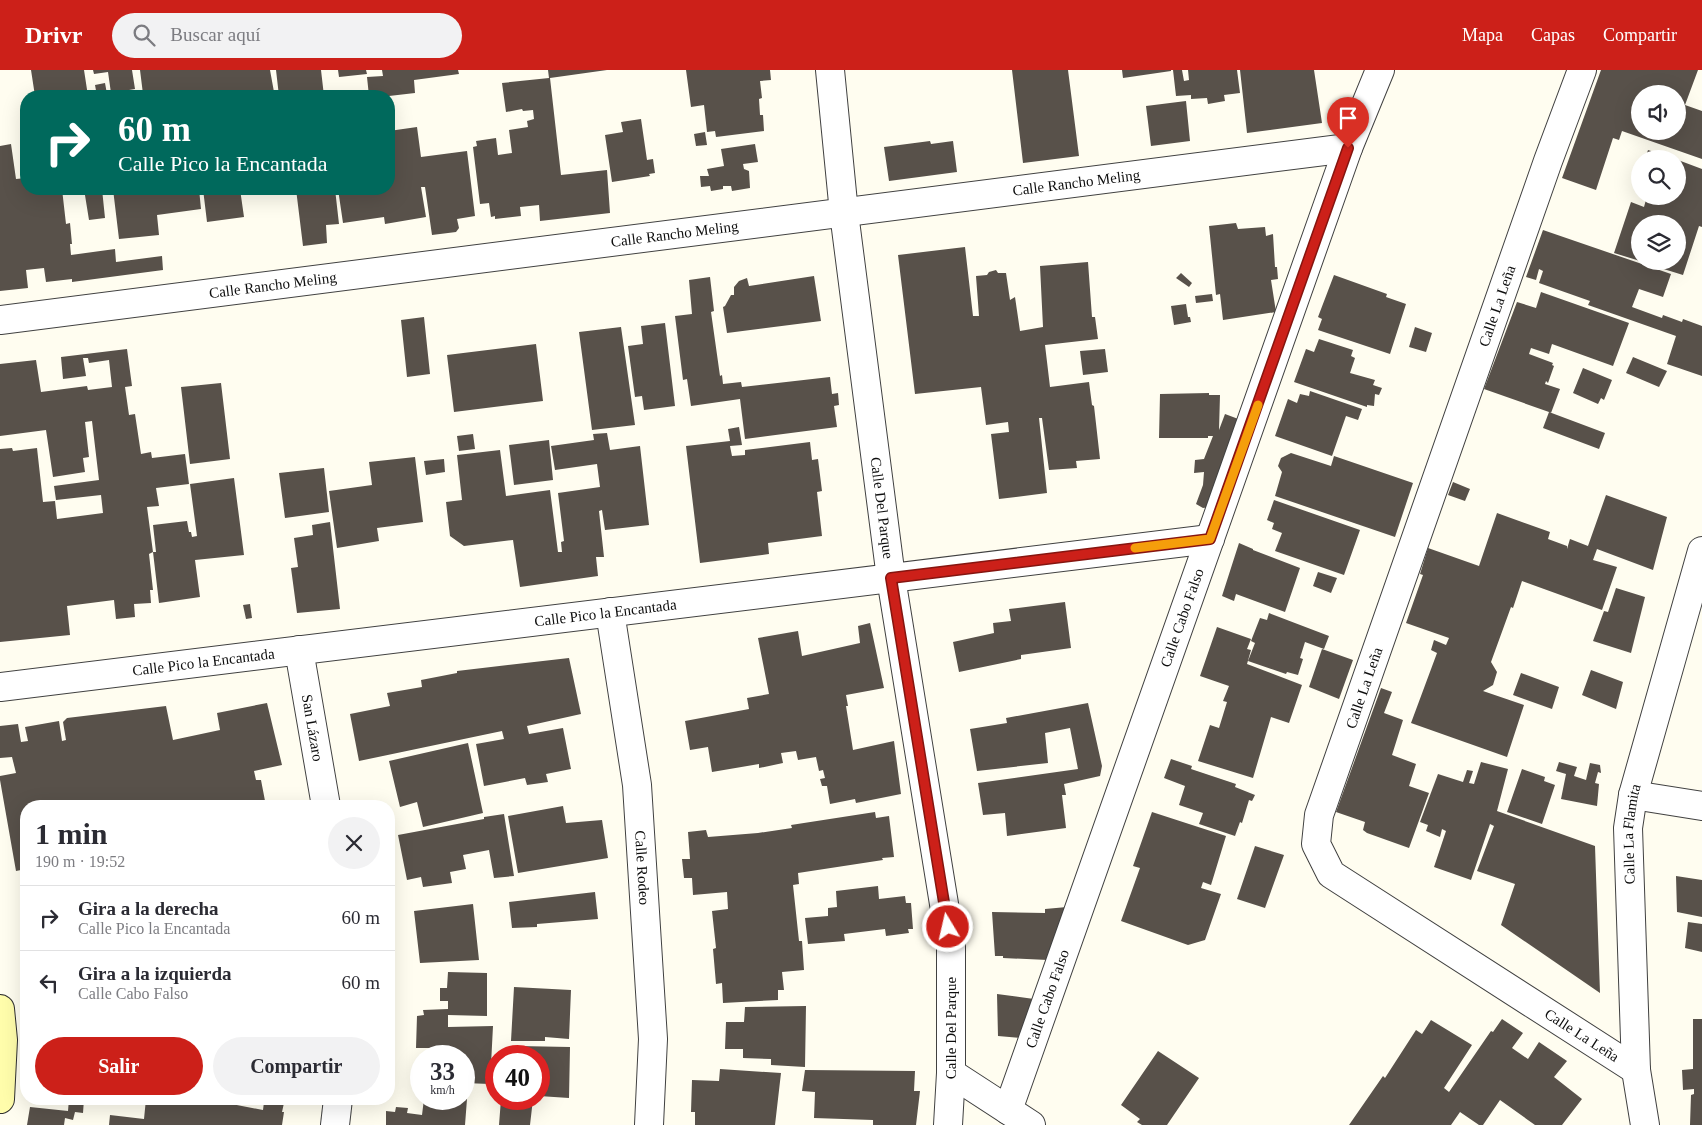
<!DOCTYPE html>
<html lang="es">
<head>
<meta charset="utf-8">
<style>
	:root { --surface:#fff; --page:#f2f2f3; --text:#2b2b33; --muted:#7c7c81; --line:#e1e1e2; --accent:#cc2019 }
	body { margin:0; font-family:"Times New Roman",serif; background:var(--page); color:var(--text); height:100vh; display:flex; flex-direction:column; font-size:19px; white-space:nowrap }
	* { box-sizing:border-box; margin:0 }
	p { font-size:16px; color:var(--muted) }
	.icon { flex:none; width:28px; height:28px; fill:none; stroke:currentColor; stroke-width:2; stroke-linecap:round; stroke-linejoin:round }
	.map { position:relative; flex:1; overflow:hidden }
	.panel { position:absolute; left:20px; top:730px; width:375px; height:305px; display:flex; flex-direction:column; background:var(--surface); border-radius:20px; box-shadow:0 5px 20px #0002 }
	.panel>* { flex:none }
	.hud { position:absolute; left:20px; top:20px; width:375px; height:105px; border-radius:20px; box-shadow:0 5px 20px #0002; background:#00695c; color:#fff; overflow:hidden }
	.tools { position:absolute; left:1631px; top:15px; display:grid; gap:10px }
	.tools a { display:grid; place-items:center; width:55px; height:55px; border-radius:50%; background:var(--surface); box-shadow:0 5px 20px #0002; font-size:25px }
	.speed { position:absolute; left:410px; top:975px; display:flex; gap:10px; font-size:25px; font-weight:700; text-align:center }
	.speed>* { display:grid; place-content:center; width:65px; height:65px; border-radius:50%; background:var(--surface); box-shadow:0 5px 20px #0002; line-height:1 }
	.speed small { font-size:12px; font-weight:400 }
	.speed .limit { border:8px solid #d22; background:#fff; color:#111 }
	.pin { position:absolute; display:grid; place-items:center; width:42px; height:42px; color:#fff; margin:-51px -21px; border-radius:50% 50% 50% 0; rotate:-45deg; box-shadow:0 0 5px #0007 }
	.pin .icon { rotate:45deg }
	.me { position:absolute; width:55px; margin:-28px; rotate:351deg; stroke-linejoin:round; filter:drop-shadow(0 0 4px #0008) }
	.turn { display:flex; align-items:center; gap:18px; height:105px; padding:0 15px; font-size:22px }
	.turn .icon { width:65px; height:65px; stroke-width:2.5 }
	.turn b { display:block; font-size:35px; line-height:42px }
	.round { display:grid; place-items:center; flex:none; width:52px; height:52px; border-radius:26px; background:var(--page) }
	.head { display:flex; align-items:center; justify-content:space-between; height:85px; padding:0 15px }
	h1 { font-size:30px; font-weight:800; line-height:38px }
	.primary-button { display:flex; gap:10px; margin-top:auto; padding:10px 15px }
	.primary-button a { flex:1; height:58px; border-radius:30px; background:var(--accent); color:#fff; font-size:20px; font-weight:800; line-height:58px; text-align:center }
	.primary-button a+a { background:var(--page); color:var(--text) }
	ul { padding:0; list-style:none }
	li { display:flex; align-items:center; gap:15px; height:65px; padding:0 15px; border-top:1px solid var(--line) }
	li div { flex:1 }
	li b { display:block; font-size:19px }
	li em { font-style:normal }
	header { display:flex; align-items:center; gap:30px; box-sizing:border-box; height:70px; padding:0 25px; background:var(--accent); color:#fff }
	header strong { font-size:24px }
	nav { display:flex; gap:28px; margin-inline-start:auto; font-size:18px }
	.search { width:350px; height:45px; background:var(--page); display:flex; align-items:center; gap:12px; box-sizing:border-box; padding:0 18px; border-radius:28px; color:var(--muted); font-size:19px }
	.map>svg:first-child { display:block }
</style>
</head>
<body>
<header>
<strong>Drivr</strong>
<div class="search"><svg class="icon" aria-label="search" viewBox="0 0 24 24"><circle cx="10" cy="10" r="6"/><path d="M15 15l6 6"/></svg>Buscar aquí</div>
<nav><a>Mapa</a><a>Capas</a><a>Compartir</a></nav>
</header>
<div class="map">
<svg width="1702" height="1055" viewBox="0 0 1702 1055">
	<rect width="100%" height="100%" fill="#fffdf0"/>
	<path fill="#58514a" fill-rule="evenodd" d="M31,0H84L88,26H35Z
		M93,0H132L135,19L111,23L108,2L94,4Z
		M140,0H270L274,22L260,24V26H132L143,24Z
		M276,0H321L324,26H279Z
		M338,0H366L367,4L339,7Z
		M382,0H458L459,4L414,10L415,23L389,26H369L367,7L383,6Z
		M548,0H607L550,8L561,105L607,100L610,143L540,151L539,135L520,137L521,146L495,149V146L491,147L489,133L480,134L473,77L477,76L476,71L496,68L498,85L512,83L509,60L528,57L527,51L534,49L533,40L523,41L522,39L506,42L502,13L549,8Z
		M686,0H770L771,10L760,11L762,28L759,29L760,45H763L764,61L716,67L715,61L707,62L704,35L691,37Z
		M1012,0H1068L1079,86L1023,93Z
		M1122,0H1171V1L1123,8Z
		M1173,0H1182L1184,11L1189,10L1188,0H1237L1240,23L1224,25L1225,31L1208,34L1207,28L1191,29V25L1176,26Z
		M1240,0H1314L1322,53L1247,63Z
		M1601,0H1698L1685,35L1702,41V89L1622,61L1619,70L1613,68L1596,120L1562,108ZM1640,24H1678V61H1640Z
		M105,13L107,24H111V26H97L95,15Z
		M1186,31L1190,71L1151,76L1146,36Z
		M641,49L647,90L653,89L655,103L649,104L650,106L612,112L605,65L623,62L621,52Z
		M417,57L421,87L467,81L475,146L457,149L459,158L456,162L432,165L425,117H421L426,147L385,154L384,147L343,153L338,119H389V61Z
		M705,62L707,75L696,76L694,64Z
		M930,71L931,74L953,71L957,102L889,111L884,77Z
		M11,74L16,109L26,108V119H62L66,154L70,153L72,174H70L71,185L115,179L116,192L162,186L163,200L72,212V209L46,212L44,198L26,200L28,218L0,221V76Z
		M755,74L758,92L743,94L744,99L749,101L750,118L732,121L731,116H723V119L711,121L710,116L701,117L700,106H709L707,99L724,96L721,79Z
		M1648,80L1672,88V89H1645Z
		M1678,90L1702,99V157L1699,156L1683,205L1641,192L1678,191V154H1640V191L1614,183L1631,132L1644,137L1647,126H1678Z
		M84,119H102L105,148L89,150Z
		M113,119H199L201,139L157,145L159,165L119,169Z
		M203,119H240L244,147L207,152Z
		M296,119H335L339,154L326,155L327,173L303,176Z
		M1236,153L1238,159L1265,157L1266,166L1273,164L1275,197H1277L1278,209L1271,210L1276,242L1223,250L1220,224L1216,225L1209,156Z
		M1543,160L1671,204L1663,227L1639,219L1632,237L1662,248L1663,245L1682,252L1683,249L1702,256V306L1667,294L1676,266L1588,235L1590,231L1539,213L1543,201L1539,199L1536,210L1526,207Z
		M965,177L973,246H979L976,206L987,205L989,202L996,200L998,203H1006L1010,230L1015,227L1020,261L1043,257L1040,196L1088,192L1092,247H1095L1098,269L1045,275L1050,317L1089,312L1092,335L1094,336L1100,389L1076,391L1077,398L1049,400L1042,348H1039L1047,423L999,429L991,364L1009,362L1008,352L986,355L981,317L915,324L898,185Z
		M1181,203L1192,213L1189,217L1176,208Z
		M1334,205L1387,224L1386,227L1406,234L1390,284L1318,260L1322,249L1318,247Z
		M814,206L821,251L727,263L723,237L725,236L731,225H734V217L739,211L747,208L749,216Z
		M710,207L714,241L711,242L720,306L722,305L723,314L741,312L742,317L830,307L832,324L838,323L839,335L834,336L837,357L745,369L740,329L691,336L687,309L683,310L675,246L692,244L689,210Z
		M1541,222L1629,253L1613,296L1552,274L1549,284L1531,278L1529,284L1553,293L1552,295L1554,296L1548,313L1546,311L1545,314L1560,319L1551,343L1549,342L1605,363L1599,379L1543,358L1549,342L1484,319L1517,232L1536,238Z
		M1212,224L1213,231L1196,233L1195,226Z
		M1186,234L1188,247H1190L1191,252L1174,255L1171,236Z
		M424,247L430,304L407,307L401,250Z
		M665,253L675,336L644,340L642,326L635,327L628,276L643,274L641,256Z
		M621,257L635,355L592,360L579,262Z
		M1415,257L1432,263L1426,282L1409,277Z
		M1319,269L1353,280L1351,286L1355,288L1350,303L1375,310L1373,315L1382,318L1379,325L1375,324L1374,336L1367,335V337L1294,312L1306,279L1314,282Z
		M536,274L543,331L454,342L447,285Z
		M127,279L132,316L125,317L129,345L135,344L141,384L151,382L152,388L185,384L189,414L156,418L159,436L147,437L153,482H156L153,455L187,451L189,462H191L192,467L197,466L190,414L234,408L244,485L195,490L200,527L159,533L153,482L149,484L153,520H150L151,533L134,534L135,547L116,549L114,530L67,536L70,565L0,572V379L12,378L13,381L37,378L43,432L55,431L57,449L103,443L101,425L56,430L54,416L99,410L92,351L85,352L89,387L83,388L85,402L53,407L46,360L0,366V294L36,290L41,322L87,316L88,320L112,317L109,290L89,293L88,288H83L86,306L63,309L61,287Z
		M1105,279L1108,302L1083,305L1080,281Z
		M1633,287L1667,301L1659,317L1626,303Z
		M1583,298L1612,310L1604,330L1601,328L1598,334L1573,323Z
		M221,313L230,389L190,394L181,317Z
		M1310,321L1362,339L1358,350L1346,346L1332,386L1275,366L1288,329L1297,333L1300,324L1309,326Z
		M1209,323V325H1220L1219,360L1225,344L1241,350L1210,437L1203,438L1196,434L1203,415L1204,402L1194,403L1195,390L1204,389L1213,366H1208V368H1159L1160,324Z
		M739,357L742,375L730,376L732,386L745,385V380L810,372L812,390L818,389L822,421L817,422L822,466L768,473L769,484L700,493L686,376L730,371L728,359Z
		M607,363L610,380L640,376L649,455L605,460L602,440L599,441L604,487H596L598,506L520,517L513,470L464,476L450,466L446,432L462,430L457,385L500,380L506,426L550,420L558,482H562L561,472L564,471L558,423L600,417L597,394L555,400L551,376L594,370L593,364Z
		M473,364L475,379L459,381L457,366Z
		M549,370L553,410L514,415L509,375Z
		M1291,383L1331,396L1334,386L1413,413L1395,467L1275,426L1282,402L1278,396L1281,388Z
		M415,387L423,452L377,458L379,471L337,478L329,421L372,415L369,392Z
		M444,389L445,402L426,405L424,391Z
		M324,398L329,442L285,448L279,403Z
		M1453,412L1470,419L1465,431L1448,425Z
		M1606,425L1667,447L1653,500L1597,479L1593,490L1617,497L1602,540L1522,511L1513,538L1511,537L1491,592L1497,602L1493,615L1483,621L1524,635L1507,687L1411,653L1437,583L1431,580L1434,570L1446,575L1449,568L1406,553L1423,505L1420,504L1428,478L1479,496L1497,443L1550,462L1548,469L1567,476V479L1570,469L1588,476Z
		M1274,430L1360,460L1344,505L1275,481L1282,463L1272,459L1274,453L1267,450Z
		M330,452L340,539L297,543L291,498L298,497L294,468L313,465L312,455Z
		M1239,473L1253,479V480L1300,498L1285,542L1236,524L1234,531L1222,526Z
		M1318,502L1337,508L1331,523L1313,516Z
		M1616,518L1645,527L1631,583L1593,571L1604,541L1608,542Z
		M1065,532L1071,578L1021,585V589L959,602L953,572L994,563L993,553L1011,551L1009,539Z
		M250,534L252,548L246,549L243,535Z
		M1269,543L1329,566L1324,579L1305,572L1300,588L1303,589L1298,605L1287,602L1286,604L1248,591L1255,573L1251,571L1260,548L1267,550Z
		M870,553L884,618L846,625L848,636H846L853,680L894,671L901,724L856,733L855,729L830,734L827,716H822L820,709L825,708L823,700L819,701L816,687L798,690L796,681L781,683L783,693L759,698V694L712,702L708,677L690,680L685,651L749,639L747,628L769,624L758,568L798,561L802,586L860,573L858,556Z
		M1217,557L1251,569L1247,579L1251,580L1247,594L1302,615L1289,653L1271,647L1253,708L1198,691L1210,655L1219,658L1227,632L1223,631L1229,616L1200,606Z
		M1322,579L1353,590L1339,629L1309,617Z
		M569,588L581,644L527,656L529,664L563,658L571,699L546,704L548,712L527,715L525,708L484,716L476,674L504,669L502,661L359,691L350,644L390,636L387,623L422,617L421,610L457,603V601Z
		M1591,600L1623,612L1616,639L1582,625Z
		M1521,603L1559,617L1552,639L1513,625Z
		M1381,618L1392,622L1384,643L1403,650L1392,685L1416,694L1409,716L1429,723L1409,778L1367,763L1363,760L1365,752L1336,742Z
		M267,633L282,695L254,701L256,710H261L266,736H26V799L16,801L0,710V706L16,703L12,687L0,688V656L18,654L21,672L28,671L25,657L59,651L62,671L66,670L63,652L67,648L166,636L173,670L220,660L217,643Z
		M1088,633L1102,696L1100,706L1064,714L1066,725H1062L1066,758L1007,766L1005,743L983,745L978,713L1078,699L1070,658L1045,663L1048,693L977,701L970,659L1007,653L1006,648Z
		M468,673L483,743L423,757L417,732L400,737L389,691Z
		M1171,689L1192,696L1191,699L1236,714L1235,717L1255,725L1252,731L1249,730L1242,753L1240,752L1235,766L1199,754L1203,743L1179,735L1185,716L1164,708Z
		M1481,692L1508,699L1497,741L1595,776L1600,923L1501,855L1515,814L1477,801L1494,756L1490,754L1471,810L1434,797L1446,761L1442,759L1440,767L1426,761L1428,755L1420,752L1438,704L1463,712L1467,700L1473,701L1469,713L1474,714Z
		M1559,692L1577,697L1574,706L1586,710L1590,693L1600,695L1601,703L1598,702L1595,713L1599,714L1597,736L1561,729L1566,704L1556,701Z
		M1522,699L1545,707L1544,711L1555,715L1542,754L1507,742Z
		M563,736L566,753L602,750L608,788L518,803L508,746Z
		M875,742L876,748L889,746L894,787L882,788L883,790L798,803L799,814L793,815L799,871H802L804,900L782,902L784,920H778V930L723,933L722,913L716,914L713,879L716,878L712,841L728,839L727,822L693,825L692,808H684L682,789H690L688,762L706,760L708,767L758,763L792,758L791,755Z
		M1152,742L1226,766L1211,815L1203,812L1201,818L1221,824L1205,870L1188,875L1121,851L1140,798L1133,796Z
		M504,744L514,806L494,808L489,780L463,785L466,799L450,802L452,813L423,817L421,807L407,810L398,765L484,749V747Z
		M1255,776L1284,785L1265,838L1237,829Z
		M1676,806L1702,810V847L1677,842Z
		M878,816L879,829L905,826L906,833H911L913,859H908L909,863L886,866L885,859L844,864L845,871L808,874L805,848L828,846V838L837,837L836,821Z
		M595,822L598,849L537,854V857L512,858L509,832Z
		M473,834L479,890L420,893L414,841Z
		M1067,837L1048,890L1003,888V886H995L992,842L1045,843V839Z
		M1688,852L1702,854V882L1685,878Z
		M448,902L487,903V946L448,945V957L493,956L490,1014L464,1013V986H431V978H416L417,946L424,945L423,940L448,939V931H440V918H447Z
		M514,917L571,920L569,969L545,967V971H511Z
		M997,924L1034,929L1021,968L998,966Z
		M806,936L805,997L771,995V989L743,988V979H725L726,952H744L745,937Z
		M1502,949L1523,963L1512,978L1528,989L1539,972L1567,991L1554,1007L1582,1029L1562,1055H1535L1500,1030L1483,1055H1479L1460,1042L1451,1055H1349L1383,1006L1385,1008L1416,960L1422,964L1431,950L1472,975L1444,1018L1449,1022L1491,961L1493,962Z
		M1693,949H1702V1055H1690L1691,1025L1694,1024V1019L1683,1020L1682,1000L1693,999Z
		M518,976L570,977L569,1028L539,1026V986H518Z
		M1158,981L1199,1008L1167,1055H1142L1137,1052L1140,1049L1121,1035Z
		M720,999L781,1003L775,1055H695V1042H691L692,1010L719,1011Z
		M805,1000L915,1001L914,1021H920L916,1055H873V1050L814,1048L815,1022L802,1021Z
		M69,1029H84L83,1043L75,1042L73,1050L65,1048L64,1055H27L30,1037L68,1041Z
		M146,1029H206L263,1040L264,1032L284,1033L282,1042H284L282,1055H109L110,1045L144,1049Z
		M424,1029H467L465,1055H386V1041L395,1042L396,1037L408,1038L407,1043L422,1045Z
		M501,1029H533L530,1055H499Z"/>
	<g fill="none" stroke-linecap="round" stroke-linejoin="round">
		<g stroke="#414141" stroke-width="30">
			<g id="minor">
				<path id="s1" d="M1582,0L1548,91L1319,745L1316,774L1331,804L1636,1000"/>
				<path id="s2" d="M0,250L1348,78"/>
				<path id="s3" d="M610,542L637,715L653,969L649,1055"/>
				<path id="s4" d="M299,580L326,736"/>
				<path id="s5" d="M0,617L1210,469"/>
				<path d="M1633,725L1702,736"/>
				<path id="s6" d="M1008,1040L1348,78L1380,0"/>
				<path d="M335,1055L338,1029"/>
				<path d="M948,1055L951,1003"/>
				<path id="s7" d="M1645,1055L1636,1000L1628,758L1633,725L1702,481"/>
			</g>
		</g>
		<g stroke="#414141" stroke-width="30">
			<g id="tertiary">
				<path id="s8" d="M830,0L844,143L891,508L951,877V1003L1031,1055"/>
			</g>
		</g>
		<g stroke="#303030" stroke-width="30">
			<path id="secondary" d="M0,939L3,970L0,1029"/>
		</g>
		<use href="#minor" stroke="#fff" stroke-width="28"/>
		<use href="#tertiary" stroke="#fff" stroke-width="28"/>
		<use href="#secondary" stroke="#fffdab" stroke-width="28"/>
	</g>
	<g fill="none" stroke-linecap="round" stroke-linejoin="round">
		<g stroke="#851510" stroke-width="12">
			<path id="route" d="M948,857L891,508L1210,469L1348,78"/>
		</g>
		<use href="#route" stroke="#cc2019" stroke-width="9"/>
		<path stroke="#f59e0b" stroke-width="9" d="M1135,478L1210,469L1258,335"/>
	</g>
	<g text-anchor="middle" stroke-width="5" stroke-linejoin="round" paint-order="stroke">
		<g font-size="15" fill="#0e0e0e" stroke="#fff">
			<text dy="5" stroke="none"><textPath href="#s2" startOffset="1085">Calle Rancho Meling</textPath></text>
			<text dy="5" stroke="none"><textPath href="#s2" startOffset="680">Calle Rancho Meling</textPath></text>
			<text dy="5" stroke="none"><textPath href="#s2" startOffset="275">Calle Rancho Meling</textPath></text>
			<text transform="translate(1497 236) rotate(-71)" y="5">Calle La Leña</text>
			<text dy="5" stroke="none"><textPath href="#s8" startOffset="441">Calle Del Parque</textPath></text>
			<text dy="5" stroke="none"><textPath href="#s5" startOffset="610">Calle Pico la Encantada</textPath></text>
			<text dy="5" stroke="none"><textPath href="#s6" startOffset="522">Calle Cabo Falso</textPath></text>
			<text dy="5" stroke="none"><textPath href="#s5" startOffset="205">Calle Pico la Encantada</textPath></text>
			<text transform="translate(1364 618) rotate(-71)" y="5">Calle La Leña</text>
			<text dy="5" stroke="none"><textPath href="#s4" startOffset="79">San Lázaro</textPath></text>
			<text dy="5" stroke="none"><textPath href="#s7" startOffset="292">Calle La Flamita</textPath></text>
			<text dy="5" stroke="none"><textPath href="#s3" startOffset="258">Calle Rodeo</textPath></text>
			<text dy="5" stroke="none"><textPath href="#s6" startOffset="118">Calle Cabo Falso</textPath></text>
			<text transform="translate(951 958) rotate(-90)" y="5">Calle Del Parque</text>
			<text dy="5" stroke="none"><textPath href="#s1" startOffset="1151">Calle La Leña</textPath></text>
		</g>
	</g>
</svg>
<div class="tools">
<a><svg class="icon" aria-label="sound" viewBox="0 0 24 24"><path d="M4 9h4l5-4v14l-5-4H4zM17 9q2 3 0 6"/></svg></a>
<a><svg class="icon" aria-label="search" viewBox="0 0 24 24"><circle cx="10" cy="10" r="6"/><path d="M15 15l6 6"/></svg></a>
<a><svg class="icon" aria-label="layers" viewBox="0 0 24 24"><path d="M12 4l9 5-9 5-9-5zM3 14l9 5 9-5"/></svg></a>
</div>
<div class="speed"><div>33<small>km/h</small></div><div class="limit">40</div></div>
<div class="pin" style="left:1348px;top:78px;background:#d93025"><svg class="icon" aria-label="arrive" viewBox="0 0 24 24"><path d="M6 21V4h12l-3 4 3 4H6"/></svg></div>
<svg class="me" style="left:948px;top:857px" viewBox="-20 -20 40 40"><circle r="17" fill="#cc2019" stroke="#fff" stroke-width="3"/><path d="M0-11L8 9 0 5-8 9z" fill="#fff"/></svg>
<div class="hud">
<div class="turn"><svg class="icon" aria-label="right" viewBox="0 0 24 24"><path d="M7 20v-9h11M14 6l5 5-5 5"/></svg><div><b>60 m</b>Calle Pico la Encantada</div></div>
</div>
<section class="panel">
<div class="head"><div><h1>1 min</h1><p>190 m · 19:52</p></div><a class="round"><svg class="icon" aria-label="close" viewBox="0 0 24 24"><path d="M6 6l12 12M18 6L6 18"/></svg></a></div>
<ul>
<li><svg class="icon" aria-label="right" viewBox="0 0 24 24"><path d="M7 20v-9h11M14 6l5 5-5 5"/></svg><div><b>Gira a la derecha</b><p>Calle Pico la Encantada</p></div><em>60 m</em></li>
<li><svg class="icon" aria-label="left" viewBox="0 0 24 24"><path d="M17 20v-9H6M10 6l-5 5 5 5"/></svg><div><b>Gira a la izquierda</b><p>Calle Cabo Falso</p></div><em>60 m</em></li>
</ul>
<div class="primary-button"><a>Salir</a><a>Compartir</a></div>
</section>
</div>
</body>
</html>
